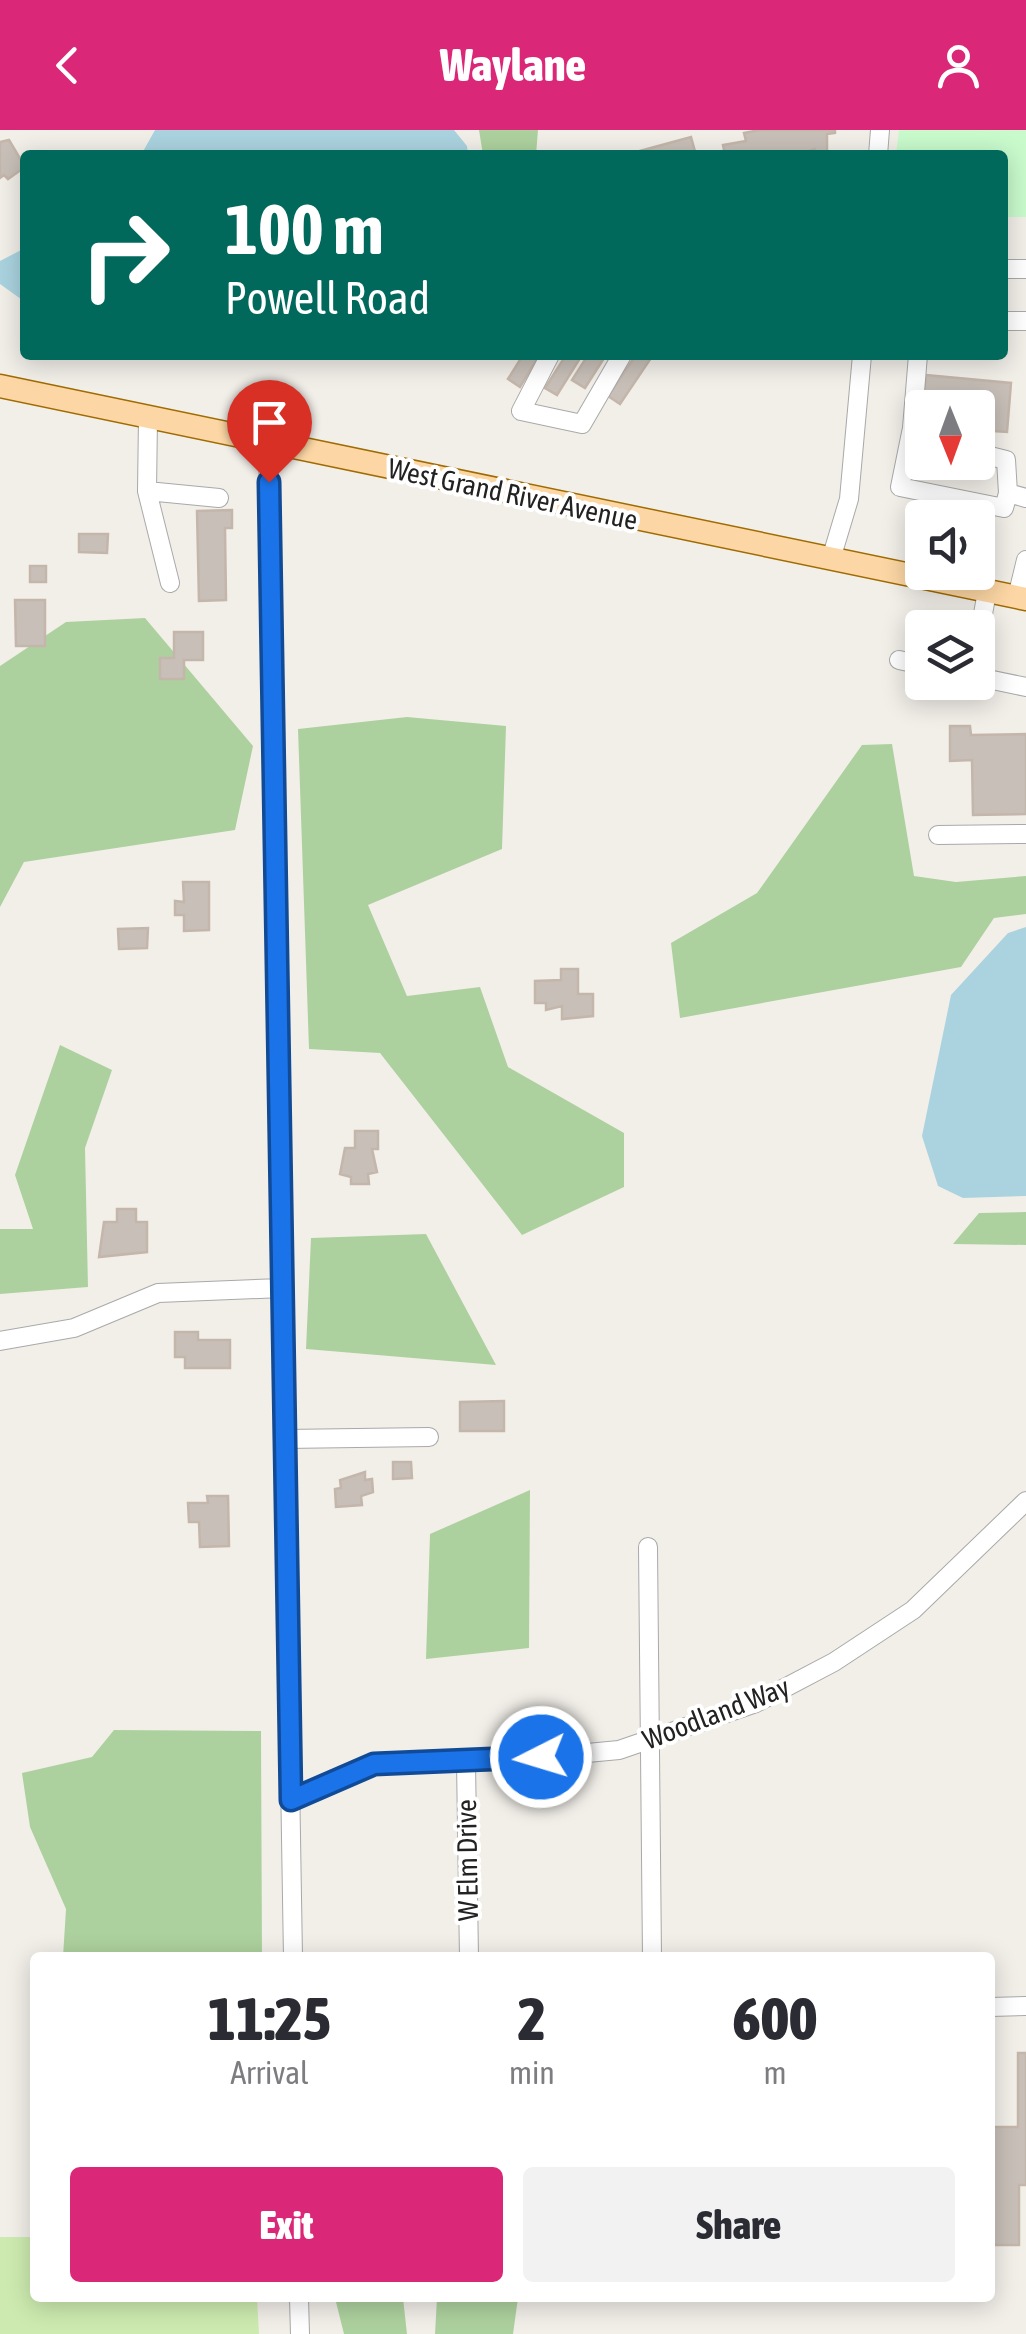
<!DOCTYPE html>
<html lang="en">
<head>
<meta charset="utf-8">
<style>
	:root { --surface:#fff; --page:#f2f2f3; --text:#2b2b33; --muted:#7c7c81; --accent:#db2777 }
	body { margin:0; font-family:"Asap Condensed",sans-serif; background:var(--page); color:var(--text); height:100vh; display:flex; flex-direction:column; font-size:38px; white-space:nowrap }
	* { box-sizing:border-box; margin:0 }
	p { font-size:32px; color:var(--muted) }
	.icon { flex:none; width:55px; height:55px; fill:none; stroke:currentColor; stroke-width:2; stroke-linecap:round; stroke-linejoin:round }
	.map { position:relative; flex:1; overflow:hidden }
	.panel { position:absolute; left:30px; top:1822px; width:965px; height:350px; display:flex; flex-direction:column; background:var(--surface); border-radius:10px; box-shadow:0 5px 25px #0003 }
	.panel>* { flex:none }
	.top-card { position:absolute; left:20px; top:20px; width:988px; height:210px; border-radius:10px; box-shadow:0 5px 25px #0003; background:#00695c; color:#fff; overflow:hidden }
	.needle { width:65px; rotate:179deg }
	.tools { position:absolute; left:905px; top:260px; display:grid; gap:20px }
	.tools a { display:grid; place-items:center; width:90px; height:90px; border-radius:10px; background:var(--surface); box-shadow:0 5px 25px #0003; font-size:50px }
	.pin { position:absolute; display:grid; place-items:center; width:85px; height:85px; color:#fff; margin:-102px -42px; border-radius:50% 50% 50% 0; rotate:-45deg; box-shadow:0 0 10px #0007 }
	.pin .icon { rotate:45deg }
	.me { position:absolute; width:110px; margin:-55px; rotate:265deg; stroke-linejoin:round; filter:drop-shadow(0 0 8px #0008) }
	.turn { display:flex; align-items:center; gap:35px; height:210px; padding:0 40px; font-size:45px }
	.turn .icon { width:130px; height:130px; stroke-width:2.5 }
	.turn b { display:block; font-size:70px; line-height:85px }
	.eta { display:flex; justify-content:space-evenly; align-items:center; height:170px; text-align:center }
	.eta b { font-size:60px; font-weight:800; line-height:70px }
	.cta { display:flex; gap:20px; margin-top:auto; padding:20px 40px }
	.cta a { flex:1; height:115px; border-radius:10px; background:var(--accent); color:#fff; font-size:40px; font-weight:800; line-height:115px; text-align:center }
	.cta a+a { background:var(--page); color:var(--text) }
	header { display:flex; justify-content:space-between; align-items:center; height:130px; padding:0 40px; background:var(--accent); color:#fff; font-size:45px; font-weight:800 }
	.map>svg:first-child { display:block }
</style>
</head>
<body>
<header><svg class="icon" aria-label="back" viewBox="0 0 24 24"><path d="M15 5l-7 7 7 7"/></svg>Waylane<svg class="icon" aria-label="person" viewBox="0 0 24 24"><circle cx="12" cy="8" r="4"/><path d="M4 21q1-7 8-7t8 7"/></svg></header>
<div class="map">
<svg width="1026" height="2204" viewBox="0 0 1026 2204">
	<rect width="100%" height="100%" fill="#f2efe9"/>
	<path fill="#cdebb0" d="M0,2107H35V2168H257L259,2204H0Z"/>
	<path fill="#add19e" d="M479,0H538L536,25H483Z
		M145,488L253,616L235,700L24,732L0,777V536L66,492Z
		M407,587L506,596L502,719L368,775L407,866L480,857L508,937L624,1003V1057L522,1105L380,923L309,919L298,599Z
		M892,614L914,746L956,752L1026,746V784L994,788L961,837L680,888L671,813L757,763L862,615Z
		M60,915L112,940L85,1018L88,1157L0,1164V1099H33L15,1045Z
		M1026,1082V1115L953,1114L979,1083Z
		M426,1104L496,1235L306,1219L311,1108Z
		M530,1360L529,1518L426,1529L430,1404Z
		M114,1600L261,1601L262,1827H63L66,1779L30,1697L22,1643L92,1627Z
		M335,2168H403L407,2204H344Z
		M437,2168H518L513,2204H435Z"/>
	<path fill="#c8facc" d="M899,0H1026V87H1003L1002,25H896Z"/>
	<path fill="#aad3df" d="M155,0H454L467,16L468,25H141Z
		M25,118V172L0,154V131Z
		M1026,797V1066L963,1068L938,1056L922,1006L951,865L1008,803Z"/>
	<path fill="#c7bfb8" stroke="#c4b6ab" stroke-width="2.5" d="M759,0H835V3L827,4V25H816L815,19L797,25H725L723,15L746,11L744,3Z
		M691,7L696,25H625Z
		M9,10L25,37L8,49L4,45L0,48V12Z
		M523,225L537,229L520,257L508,249Z
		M566,225H582L557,265L545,258Z
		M588,225H606L585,258L572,250Z
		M636,225H653L620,274L608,266Z
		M926,245L1011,253L1007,302L978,300V278H922L921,294Z
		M232,380V398H225L226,470L199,471L197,381Z
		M79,404H108L107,423L79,422Z
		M30,436H46V452H30Z
		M15,470H45V516H16Z
		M174,502H203V530H184V549H160V528H174Z
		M950,596H970L971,605L1026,604V684L973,685L972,630L950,631Z
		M183,752H209V800L184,801V785H175V771L184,772Z
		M148,798L147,818L119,819L118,799Z
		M561,839H578V864H593V886L562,889V876L546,880V873H535V851L561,850Z
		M355,1001H378V1019H372L377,1042L368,1044L369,1054H351V1047L340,1044L345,1018H355Z
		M117,1079H136V1092H147V1122L99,1127L104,1092H117Z
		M175,1202H198V1210H230V1238H185V1227H175Z
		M504,1271V1301H460V1272Z
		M393,1332H411L412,1348L393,1349Z
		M365,1342V1350L372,1349L373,1362L361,1366L362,1375L336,1377L335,1359L341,1358L340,1350Z
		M207,1366H228L229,1416L200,1417L199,1392H189L188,1373H208Z
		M1018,1923H1026V2055H1019V2115H990V1997H1018Z"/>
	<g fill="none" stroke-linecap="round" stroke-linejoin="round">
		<g stroke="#a9a9a9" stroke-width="20">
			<path id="minor" d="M878,25L880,0
				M1002,139H1026
				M1002,191H1026
				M550,225L521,281L582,294L622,225
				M918,225L912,298L900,357L1004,378L1008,363L1026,368
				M148,288L147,361L170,453
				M268,314L293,1828
				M978,323L1006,330L1008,363
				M147,361L219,368
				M831,429L849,369L862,225
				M1017,467L1026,430
				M978,511L987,462
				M899,530L922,535
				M978,547L1026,557
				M938,705L1026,704
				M0,1211L74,1198L158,1163L282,1158
				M285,1309L429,1307
				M648,1417L652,1828
				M466,1632L469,1828
				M291,1670L374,1633L502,1631L619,1620L756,1573L834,1532L913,1480L1026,1371
				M990,1877L1026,1876
				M299,2168L300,2204"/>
		</g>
		<g stroke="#a06b00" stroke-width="25">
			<path id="major" d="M0,256L1026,469"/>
		</g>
		<use href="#minor" stroke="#fff" stroke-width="18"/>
		<use href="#major" stroke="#fcd6a4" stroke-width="22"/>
	</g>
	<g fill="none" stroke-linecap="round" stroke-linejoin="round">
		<g stroke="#114b97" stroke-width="25">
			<path id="route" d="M269,352L291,1670L374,1634L541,1627"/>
		</g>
		<use href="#route" stroke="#1a73e8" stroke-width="18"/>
	</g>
	<g text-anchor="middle" stroke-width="8" stroke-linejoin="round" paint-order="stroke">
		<g font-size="28" fill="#222" stroke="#fff">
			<text transform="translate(513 364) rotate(12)" y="10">West Grand River Avenue</text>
			<text transform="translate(716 1583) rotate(-21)" y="10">Woodland Way</text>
			<text transform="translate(467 1730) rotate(-91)" y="10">W Elm Drive</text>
		</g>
	</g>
</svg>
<div class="tools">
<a><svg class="needle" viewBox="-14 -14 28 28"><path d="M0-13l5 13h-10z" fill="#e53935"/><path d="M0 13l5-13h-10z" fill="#7c7c81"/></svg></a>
<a><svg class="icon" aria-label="sound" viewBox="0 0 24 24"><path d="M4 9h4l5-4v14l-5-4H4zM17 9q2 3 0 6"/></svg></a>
<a><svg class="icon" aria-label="layers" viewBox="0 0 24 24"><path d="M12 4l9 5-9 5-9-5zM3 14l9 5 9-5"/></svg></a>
</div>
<div class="pin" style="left:269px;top:352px;background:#d93025"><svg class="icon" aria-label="arrive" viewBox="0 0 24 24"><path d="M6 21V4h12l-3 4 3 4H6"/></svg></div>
<svg class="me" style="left:541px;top:1627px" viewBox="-20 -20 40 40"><circle r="17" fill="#1a73e8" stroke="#fff" stroke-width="3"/><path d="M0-11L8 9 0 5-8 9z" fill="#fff"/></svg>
<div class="top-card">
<div class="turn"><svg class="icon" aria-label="right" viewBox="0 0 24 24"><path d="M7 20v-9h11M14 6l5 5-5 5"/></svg><div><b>100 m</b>Powell Road</div></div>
</div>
<section class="panel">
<div class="eta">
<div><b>11:25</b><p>Arrival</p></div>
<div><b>2</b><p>min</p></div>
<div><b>600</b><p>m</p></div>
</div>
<div class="cta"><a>Exit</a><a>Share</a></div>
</section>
</div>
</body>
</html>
